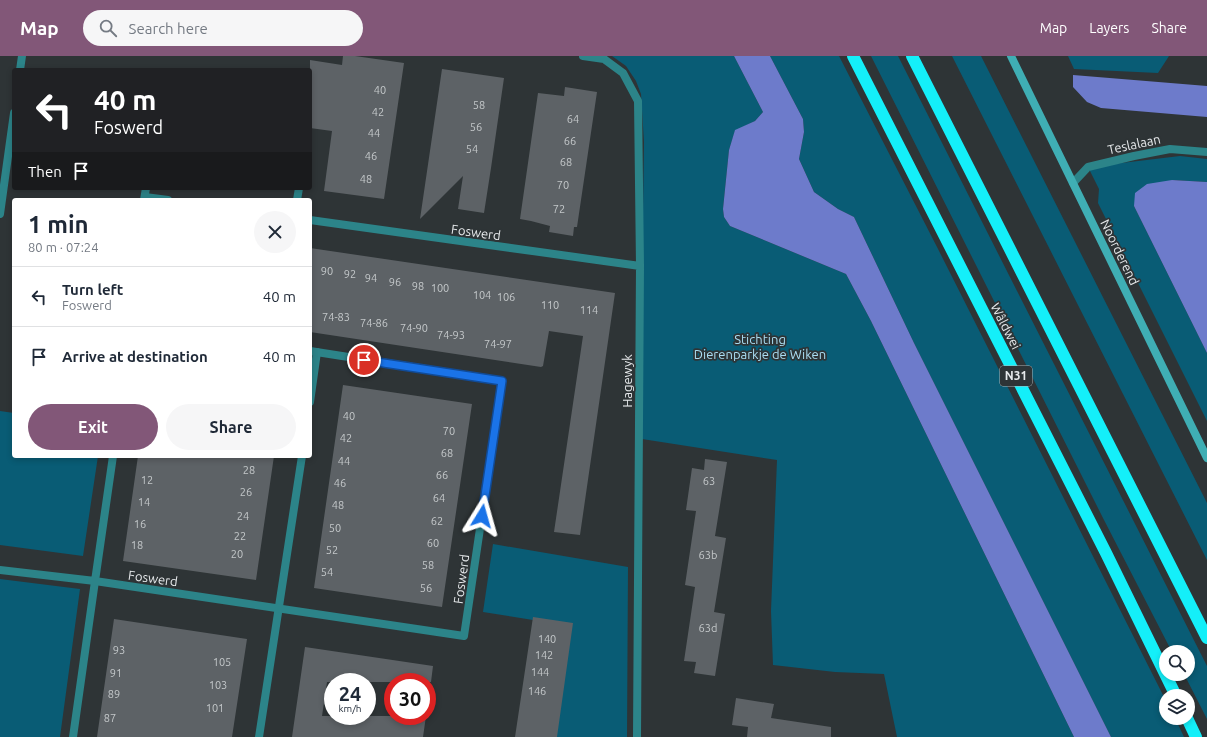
<!DOCTYPE html>
<html lang="en">
<head>
<meta charset="utf-8">
<style>
	:root { --surface:#fff; --page:#f6f6f7; --text:#1f2937; --muted:#747a83; --line:#e0e1e3; --accent:#825778 }
	body { margin:0; font-family:Ubuntu,sans-serif; background:var(--page); color:var(--text); height:100vh; display:flex; flex-direction:column; font-size:15px; white-space:nowrap }
	* { box-sizing:border-box; margin:0 }
	p { font-size:13px; color:var(--muted) }
	.icon { flex:none; width:22px; height:22px; fill:none; stroke:currentColor; stroke-width:2; stroke-linecap:round; stroke-linejoin:round }
	.map { position:relative; flex:1; overflow:hidden }
	.panel { position:absolute; left:12px; top:142px; width:300px; height:260px; display:flex; flex-direction:column; background:var(--surface); border-radius:4px; box-shadow:0 2px 6px #0003 }
	.panel>* { flex:none }
	.top-card { position:absolute; left:12px; top:12px; width:300px; height:122px; border-radius:4px; box-shadow:0 2px 6px #0003; background:#202124; color:#fff; overflow:hidden }
	.buttons { position:absolute; left:1159px; top:589px; display:grid; gap:8px }
	.buttons a { display:grid; place-items:center; width:36px; height:36px; border-radius:50%; background:var(--surface); box-shadow:0 2px 6px #0003; font-size:20px }
	.speed { position:absolute; left:324px; top:617px; display:flex; gap:8px; font-size:20px; font-weight:700; text-align:center }
	.speed>* { display:grid; place-content:center; width:52px; height:52px; border-radius:50%; background:var(--surface); box-shadow:0 2px 6px #0003; line-height:1 }
	.speed small { font-size:10px; font-weight:400 }
	.speed .limit { border:6px solid #d22; background:#fff; color:#111 }
	.pin { position:absolute; display:grid; place-items:center; width:34px; height:34px; color:#fff; margin:-17px; border:2px solid #fff; border-radius:50%; box-shadow:0 1px 4px #0007 }
	.me { position:absolute; width:44px; margin:-22px; rotate:8deg; stroke-linejoin:round; filter:drop-shadow(0 0 3px #0008) }
	.turn { display:flex; align-items:center; gap:14px; height:84px; padding:0 16px; font-size:18px }
	.turn .icon { width:52px; height:52px; stroke-width:2.5 }
	.turn b { display:block; font-size:28px; line-height:34px }
	.then { display:flex; align-items:center; height:38px; padding:0 16px; background:#0003; gap:8px; font-size:15px }
	.round { display:grid; place-items:center; flex:none; width:42px; height:42px; border-radius:21px; background:var(--page) }
	.summary { display:flex; align-items:center; justify-content:space-between; height:68px; padding:0 16px }
	h1 { font-size:24px; font-weight:600; line-height:30px }
	.button { display:flex; gap:8px; margin-top:auto; padding:8px 16px }
	.button a { flex:1; height:46px; border-radius:24px; background:var(--accent); color:#fff; font-size:16px; font-weight:600; line-height:46px; text-align:center }
	.button a+a { background:var(--page); color:var(--text) }
	ul { padding:0; list-style:none }
	li { display:flex; align-items:center; gap:12px; height:60px; padding:0 16px; border-top:1px solid var(--line) }
	li div { flex:1 }
	li b { display:block; font-size:15px }
	li em { font-style:normal }
	header { display:flex; align-items:center; gap:24px; box-sizing:border-box; height:56px; padding:0 20px; background:var(--accent); color:#fff }
	header strong { font-size:19px }
	nav { display:flex; gap:22px; margin-inline-start:auto; font-size:14px }
	.search { width:280px; height:36px; background:var(--page); display:flex; align-items:center; gap:10px; box-sizing:border-box; padding:0 14px; border-radius:22px; color:var(--muted); font-size:15px }
	.map>svg:first-child { display:block }
</style>
</head>
<body>
<header>
<strong>Map</strong>
<div class="search"><svg class="icon" aria-label="search" viewBox="0 0 24 24"><circle cx="10" cy="10" r="6"/><path d="M15 15l6 6"/></svg>Search here</div>
<nav><a>Map</a><a>Layers</a><a>Share</a></nav>
</header>
<div class="map">
<svg width="1207" height="681" viewBox="0 0 1207 681">
	<rect width="100%" height="100%" fill="#2e3436"/>
	<path fill="#095c75" d="M612,0H734L763,56L755,65L735,75L729,94L723,153L724,161L730,170L846,218L871,265L1074,681H897L884,618L835,616L773,609L771,555L777,404L642,383L641,292L644,86L641,38L636,25L626,10Z
		M770,0H839L937,191L1166,645V662H1175L1184,681H1111L914,287L854,161L838,153L814,136L799,103L804,76L803,63Z
		M871,0H898L1207,610V663L1184,618H1188V596H1172L1104,464Z
		M952,0H981L1207,447V504Z
		M1068,0H1169L1158,17L1074,13Z
		M1180,100L1207,103V126L1172,124L1134,150L1207,297V365L1098,147L1099,133L1088,111Z
		M0,355L14,357V400H98L83,500L0,489Z
		M493,488L628,511L627,681H545L558,568L483,556Z
		M0,523L80,533L60,681H0Z"/>
	<path fill="#6d7bcb" d="M734,0H770L803,63L804,76L799,103L814,136L838,153L854,161L914,287L1111,681H1074L871,265L846,218L730,170L724,161L723,153L729,94L735,74L755,65L763,56Z
		M1073,19L1207,30V61L1101,52L1087,46L1073,31Z
		M1172,124L1207,126V297L1134,150L1135,137L1147,128Z"/>
	<path fill="#5d6266" d="M343,0H355L404,7L384,143L324,135L332,75L310,72V4L342,9Z
		M442,13L504,22L491,112L484,157L458,153L463,120L420,163Z
		M565,31L597,36L577,171H574L573,180L549,176L550,170L531,165L520,163L538,37L564,40Z
		M310,192L615,237L580,479L554,476L583,280L549,275L543,310L541,311L310,276Z
		M343,329L472,348L442,551L314,532Z
		M138,400H274L256,524L123,505Z
		M705,403L727,406L715,480L726,482L714,556L725,558L715,620L694,617L696,606L684,605L695,531L685,529L696,455L686,454L692,412L704,414Z
		M533,561L573,567L557,681H515Z
		M114,563L247,583L232,681H97Z
		M305,591L433,610L431,626H327L325,640L322,660H426L423,681H292Z
		M736,642L774,648L771,662L831,671V681H747L748,671L732,669Z"/>
	<g fill="none" stroke-linecap="round" stroke-linejoin="round">
		<path stroke="#2c8489" stroke-width="8" d="M310,346L317,296
			M73,681L95,525
			M259,681L302,400"/>
		<path stroke="#2c8489" stroke-width="8" d="M583,0L604,3L623,17L638,45L640,210L637,681
			M20,14L22,0
			M1073,127L1088,111L1134,100L1170,93L1207,96
			M145,141L168,144
			M144,144L146,132
			M297,144L299,132
			M0,158L14,57
			M310,164L640,210
			M0,514L95,525L464,580L502,325L310,295
			M95,525L113,400"/>
		<path stroke="#3faeb4" stroke-width="8" d="M1011,0L1207,402"/>
		<path stroke="#14eff9" stroke-width="12" d="M853,0L1106,497L1176,640
			M912,0L1207,582
			M1187,662L1196,681"/>
	</g>
	<g fill="none" stroke-linecap="round" stroke-linejoin="round">
		<g stroke="#114b97" stroke-width="10">
			<path id="route" d="M364,304L502,325L482,460"/>
		</g>
		<use href="#route" stroke="#1a73e8" stroke-width="7"/>
	</g>
	<g text-anchor="middle" stroke-width="3.5" stroke-linejoin="round" paint-order="stroke">
		<g font-size="11" fill="#c4c8ca">
			<text x="380" y="38">40</text>
			<text x="479" y="53">58</text>
			<text x="378" y="60">42</text>
			<text x="573" y="67">64</text>
			<text x="476" y="75">56</text>
			<text x="374" y="81">44</text>
			<text x="570" y="89">66</text>
			<text x="472" y="97">54</text>
			<text x="371" y="104">46</text>
			<text x="566" y="110">68</text>
			<text x="366" y="127">48</text>
			<text x="563" y="133">70</text>
			<text x="559" y="157">72</text>
			<text x="327" y="219">90</text>
			<text x="350" y="222">92</text>
			<text x="371" y="226">94</text>
			<text x="395" y="230">96</text>
			<text x="418" y="234">98</text>
			<text x="440" y="236">100</text>
			<text x="482" y="243">104</text>
			<text x="506" y="245">106</text>
			<text x="550" y="253">110</text>
			<text x="589" y="258">114</text>
			<text x="336" y="265">74-83</text>
			<text x="374" y="271">74-86</text>
			<text x="414" y="276">74-90</text>
			<text x="451" y="283">74-93</text>
			<text x="498" y="292">74-97</text>
			<text x="349" y="364">40</text>
			<text x="449" y="379">70</text>
			<text x="346" y="386">42</text>
			<text x="447" y="401">68</text>
			<text x="344" y="409">44</text>
			<text x="249" y="418">28</text>
			<text x="442" y="423">66</text>
			<text x="147" y="428">12</text>
			<text x="709" y="429">63</text>
			<text x="340" y="431">46</text>
			<text x="246" y="440">26</text>
			<text x="439" y="446">64</text>
			<text x="144" y="450">14</text>
			<text x="338" y="453">48</text>
			<text x="243" y="464">24</text>
			<text x="437" y="469">62</text>
			<text x="140" y="472">16</text>
			<text x="335" y="476">50</text>
			<text x="240" y="484">22</text>
			<text x="433" y="491">60</text>
			<text x="137" y="493">18</text>
			<text x="332" y="498">52</text>
			<text x="237" y="502">20</text>
			<text x="708" y="503">63b</text>
			<text x="428" y="513">58</text>
			<text x="327" y="520">54</text>
			<text x="426" y="536">56</text>
			<text x="708" y="576">63d</text>
			<text x="547" y="587">140</text>
			<text x="119" y="598">93</text>
			<text x="544" y="603">142</text>
			<text x="222" y="610">105</text>
			<text x="540" y="620">144</text>
			<text x="116" y="621">91</text>
			<text x="218" y="633">103</text>
			<text x="537" y="639">146</text>
			<text x="114" y="642">89</text>
			<text x="215" y="656">101</text>
			<text x="110" y="666">87</text>
		</g>
		<rect fill="#2e3436" stroke="#b0b3b5" stroke-width="1" x="1000" y="310" width="32" height="20" rx="3"/>
		<g font-size="12" font-weight="bold" fill="#e7eaec">
			<text x="1016" y="324">N31</text>
		</g>
		<g font-size="13" fill="#e7eaec" stroke="#2e3436">
			<text transform="translate(1134 88) rotate(-12)" y="5">Teslalaan</text>
			<text transform="translate(476 176) rotate(8)" y="5">Foswerd</text>
			<text transform="translate(1120 196) rotate(64)" y="5">Noorderend</text>
			<text transform="translate(1006 270) rotate(63)" y="5">Wâldwei</text>
			<text transform="translate(627 325) rotate(-90)" y="5">Hagewyk</text>
			<text transform="translate(153 522) rotate(8)" y="5">Foswerd</text>
			<text transform="translate(461 523) rotate(-82)" y="5">Foswerd</text>
		</g>
		<g font-size="13" fill="#a9ddf2" stroke="#2e3436">
			<text x="760" y="288">Stichting<tspan x="760" dy="15">Dierenparkje de Wiken</tspan></text>
		</g>
	</g>
</svg>
<div class="buttons">
<a><svg class="icon" aria-label="search" viewBox="0 0 24 24"><circle cx="10" cy="10" r="6"/><path d="M15 15l6 6"/></svg></a>
<a><svg class="icon" aria-label="layers" viewBox="0 0 24 24"><path d="M12 4l9 5-9 5-9-5zM3 14l9 5 9-5"/></svg></a>
</div>
<div class="speed"><div>24<small>km/h</small></div><div class="limit">30</div></div>
<div class="pin" style="left:364px;top:304px;background:#d93025"><svg class="icon" aria-label="arrive" viewBox="0 0 24 24"><path d="M6 21V4h12l-3 4 3 4H6"/></svg></div>
<svg class="me" style="left:482px;top:460px" viewBox="-20 -20 40 40"><path d="M0-17L14 15 0 8-14 15z" fill="#1a73e8" stroke="#fff" stroke-width="4"/></svg>
<div class="top-card">
<div class="turn"><svg class="icon" aria-label="left" viewBox="0 0 24 24"><path d="M17 20v-9H6M10 6l-5 5 5 5"/></svg><div><b>40 m</b>Foswerd</div></div>
<div class="then">Then<svg class="icon" aria-label="arrive" viewBox="0 0 24 24"><path d="M6 21V4h12l-3 4 3 4H6"/></svg></div>
</div>
<section class="panel">
<div class="summary"><div><h1>1 min</h1><p>80 m · 07:24</p></div><a class="round"><svg class="icon" aria-label="close" viewBox="0 0 24 24"><path d="M6 6l12 12M18 6L6 18"/></svg></a></div>
<ul>
<li><svg class="icon" aria-label="left" viewBox="0 0 24 24"><path d="M17 20v-9H6M10 6l-5 5 5 5"/></svg><div><b>Turn left</b><p>Foswerd</p></div><em>40 m</em></li>
<li><svg class="icon" aria-label="arrive" viewBox="0 0 24 24"><path d="M6 21V4h12l-3 4 3 4H6"/></svg><div><b>Arrive at destination</b></div><em>40 m</em></li>
</ul>
<div class="button"><a>Exit</a><a>Share</a></div>
</section>
</div>
</body>
</html>
